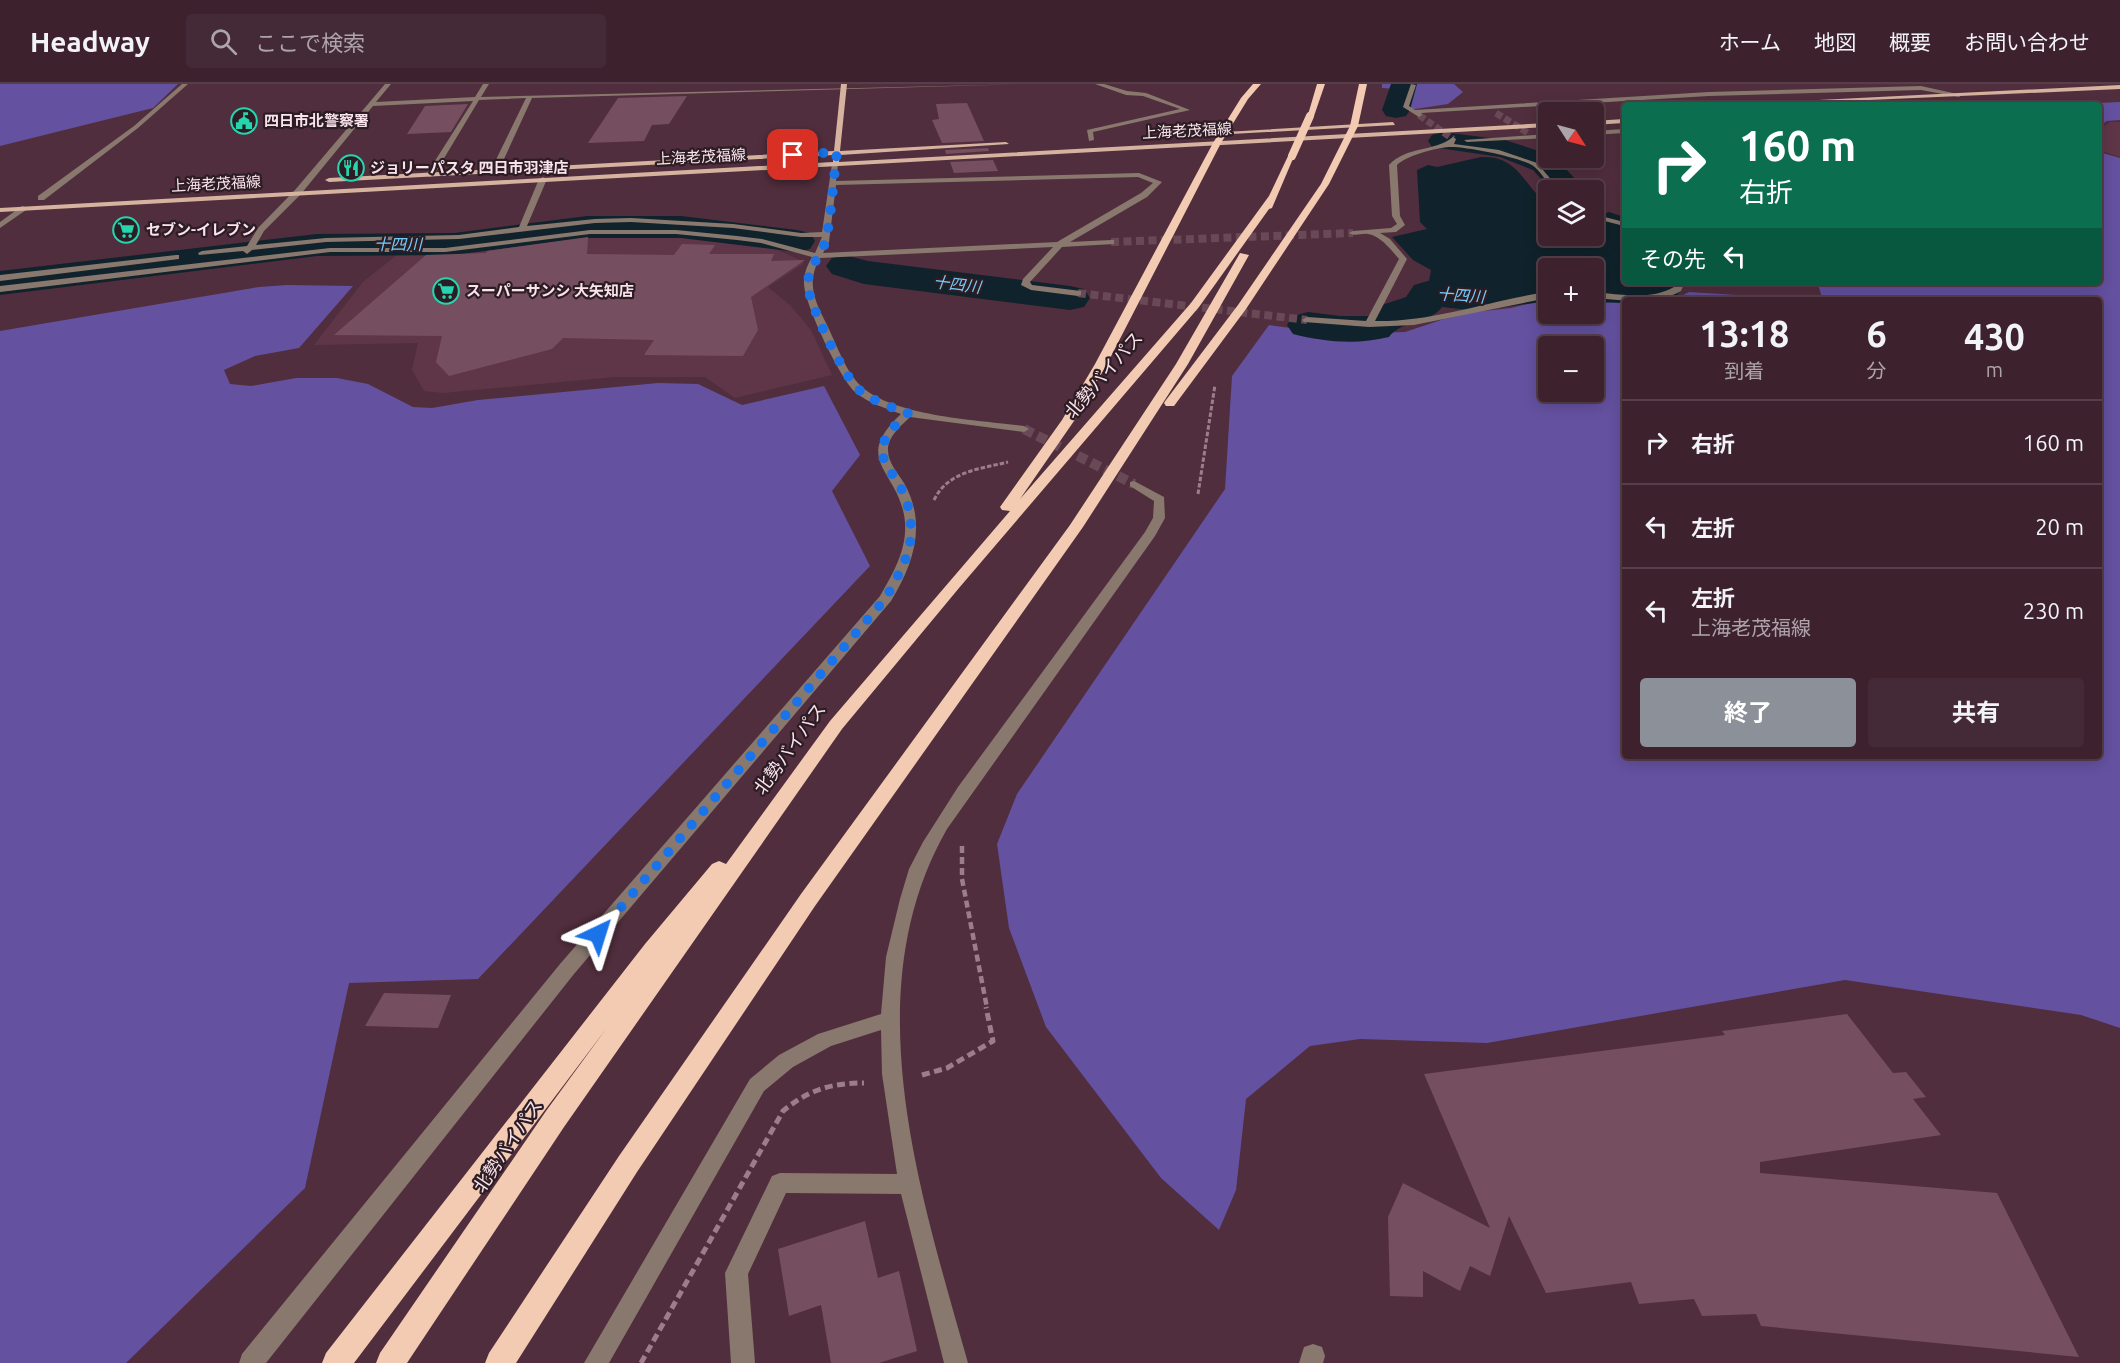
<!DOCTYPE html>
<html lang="ja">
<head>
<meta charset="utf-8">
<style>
	:root { --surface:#3d222e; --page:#442a36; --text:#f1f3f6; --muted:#ada4aa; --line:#563f4a; --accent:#8c9099 }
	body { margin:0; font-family:Ubuntu,"Noto Sans JP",sans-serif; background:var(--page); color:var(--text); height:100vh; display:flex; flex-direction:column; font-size:22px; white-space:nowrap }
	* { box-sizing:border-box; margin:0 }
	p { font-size:20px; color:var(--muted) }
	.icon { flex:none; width:33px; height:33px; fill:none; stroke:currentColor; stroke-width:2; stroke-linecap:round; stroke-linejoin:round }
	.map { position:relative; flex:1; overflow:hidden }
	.drawer { position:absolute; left:1622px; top:213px; width:480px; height:462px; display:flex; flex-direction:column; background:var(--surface); border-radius:6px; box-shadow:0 3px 15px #0003,0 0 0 2px var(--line) }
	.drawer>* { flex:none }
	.hud { position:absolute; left:1622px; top:18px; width:480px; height:183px; border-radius:6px; box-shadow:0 3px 15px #0003,0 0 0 2px var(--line); background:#0b6e4f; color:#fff; overflow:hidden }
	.needle { width:39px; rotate:126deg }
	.controls { position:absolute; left:1538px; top:18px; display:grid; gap:12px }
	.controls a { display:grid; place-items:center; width:66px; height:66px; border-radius:6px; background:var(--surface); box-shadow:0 3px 15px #0003,0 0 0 2px var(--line); font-size:30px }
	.pin { position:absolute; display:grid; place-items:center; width:51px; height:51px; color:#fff; margin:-26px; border-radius:12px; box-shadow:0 3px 9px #0006 }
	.me { position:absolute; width:66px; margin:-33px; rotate:41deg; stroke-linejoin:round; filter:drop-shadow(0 0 4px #0008) }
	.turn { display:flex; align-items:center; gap:21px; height:126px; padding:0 18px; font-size:27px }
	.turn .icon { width:78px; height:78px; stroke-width:2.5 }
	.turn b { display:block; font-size:42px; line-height:51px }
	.then { display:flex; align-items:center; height:57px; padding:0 18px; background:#0003; gap:12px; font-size:22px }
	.eta { display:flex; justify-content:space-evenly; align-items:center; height:102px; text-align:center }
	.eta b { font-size:36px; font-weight:700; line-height:42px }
	.cta { display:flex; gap:12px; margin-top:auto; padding:12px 18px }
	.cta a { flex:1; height:69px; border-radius:6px; background:var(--accent); color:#fff; font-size:24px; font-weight:700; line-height:69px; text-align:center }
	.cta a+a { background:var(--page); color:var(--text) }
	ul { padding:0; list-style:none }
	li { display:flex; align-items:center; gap:18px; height:84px; padding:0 18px; border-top:2px solid var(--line) }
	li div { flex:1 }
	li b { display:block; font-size:22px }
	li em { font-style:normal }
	header { display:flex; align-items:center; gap:36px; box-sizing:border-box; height:84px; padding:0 30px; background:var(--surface); border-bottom:2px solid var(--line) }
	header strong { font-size:28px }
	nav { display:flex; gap:33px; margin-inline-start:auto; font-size:21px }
	.search { width:420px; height:54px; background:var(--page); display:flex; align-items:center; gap:15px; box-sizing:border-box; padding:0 21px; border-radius:6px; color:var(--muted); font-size:22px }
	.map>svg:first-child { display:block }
</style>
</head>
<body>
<header>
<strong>Headway</strong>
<div class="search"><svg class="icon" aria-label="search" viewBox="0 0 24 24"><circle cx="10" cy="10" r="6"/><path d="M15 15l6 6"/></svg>ここで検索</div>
<nav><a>ホーム</a><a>地図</a><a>概要</a><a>お問い合わせ</a></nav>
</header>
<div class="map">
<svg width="2120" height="1279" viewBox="0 0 2120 1279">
	<rect width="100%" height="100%" fill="#512e3d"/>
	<path fill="#5f3648" d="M2110,38H2120V73L2099,66V46Z
		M622,151L706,154L745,159L772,164L803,177V180L768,203L790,221L811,246L832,291L735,314L705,293H615L443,309L424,307L412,286L418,259L314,261L363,198L398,170L474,167L585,153Z"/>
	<path fill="#6451a0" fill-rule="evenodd" d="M0,0H178L153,24L0,62Z
		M1382,0H1454L1463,8L1448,20L1402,27L1396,5L1382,4Z
		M2120,18V36L2107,37L2099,42L2098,21H2053Z
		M2099,68L2120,74V944L2081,931L1845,896L1487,959L1360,955L1310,962L1246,1015L1236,1106L1219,1146L1161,1094L1046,943L1009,844L997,760L1017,710L1225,405L1232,292L1269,241L1335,250L1405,248L1444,235L1475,228L1511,224L1548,215V230H1593V215L1624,217V672H2098V216H1823L1817,198H2098ZM1548,262H1593V308H1548Z
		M287,201L353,202L299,264L255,272L224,286L230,300L251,302L296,294H337L368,300L413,323L432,324L478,316L658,299L698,300L742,321L824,302L860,371L832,407L870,482L478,895L349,899L305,1104L126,1279H0V247L259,203Z
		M1689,208L1814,216H1663L1675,215Z"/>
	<path fill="#10222b" d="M1481,73C1519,71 1523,102 1548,120V152H1593V142L1624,152V198H1647L1629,201L1593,200V184H1548V198L1487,206L1429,197L1431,186L1413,176L1392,153L1427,145L1420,138L1417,86L1428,81L1437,83Z"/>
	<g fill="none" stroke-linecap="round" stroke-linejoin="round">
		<path stroke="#10222b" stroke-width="6" d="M1428,209L1434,197"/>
		<path fill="#10222b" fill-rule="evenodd" d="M1391,0H1417L1410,26L1406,32L1396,34L1386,32L1382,26Z
			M1443,48L1505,56L1548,70V74H1556L1585,106H1551L1533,86L1500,73L1432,63L1428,57L1432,51Z
			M1609,128L1624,133V155L1597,146L1593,141L1597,132Z
			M587,132H681L797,146L810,149L815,157L810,165L797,168L681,154H587L454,171L317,172L0,211V187L317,150L454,149Z
			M845,171L868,177L1070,202L1084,205L1090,214L1084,223L1070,226L864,200L832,190L826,182L832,174Z
			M1548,193V217L1477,227L1442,223C1430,240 1401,236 1389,253C1357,261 1324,258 1293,250L1287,241L1293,232L1308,228L1340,232H1368L1379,222L1406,213L1414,201L1428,197L1477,203Z
			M1593,194L1624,195V198H1686L1675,214L1669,216H1624V219L1593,218Z"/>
	</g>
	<path fill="#754f5f" d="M687,12L669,40L652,41L644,57L588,59L618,14Z
		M967,19L984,57L942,59L932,36L939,35L936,20Z
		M468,20L451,48L407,50L425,22Z
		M988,64L989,67L946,70L945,66Z
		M993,76L998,87L954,89L950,78Z
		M588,153L587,170L674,171L682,160L715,161L709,170H774L771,177L805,176L751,213L758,246L743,272L644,271L654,256L563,254L552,265L449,292L436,278L442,252L334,251L426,171L486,169L487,167Z
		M384,909L451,911L438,944L365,942Z
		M1847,930L1893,989L1906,988L1926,1013L1913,1015L1941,1051L1760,1078V1089L1997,1109L2079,1273L1761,1242L1756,1230L1702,1232L1694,1215L1639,1220L1631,1198L1546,1209L1509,1132L1490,1192L1470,1182L1460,1207L1423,1187V1213L1390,1212L1388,1133L1403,1099L1490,1144L1424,990L1725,951L1722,947Z
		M865,1137L878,1194L899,1187L917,1267L879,1279H831L821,1221L789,1232L778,1165Z"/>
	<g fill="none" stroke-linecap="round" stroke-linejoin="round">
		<path stroke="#6a4957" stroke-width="7" stroke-dasharray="7 3" stroke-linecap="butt" d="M1496,29L1528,49
			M1419,31L1453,55"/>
		<path stroke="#6a4957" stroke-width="8" stroke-dasharray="8 4.5" stroke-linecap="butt" d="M1111,158L1353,149
			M1078,209L1307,236"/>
		<path stroke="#6a4957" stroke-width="10" stroke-dasharray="10 5" stroke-linecap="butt" d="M1024,345L1134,400"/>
		<path stroke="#9c7e8b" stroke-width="3" stroke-dasharray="4.5 2" stroke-linecap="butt" d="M1198,410L1215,301
			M934,416C948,387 980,385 1008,378"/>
		<path stroke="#9c7e8b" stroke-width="4.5" stroke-dasharray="7 4" stroke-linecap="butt" d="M962,762V795L987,924"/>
		<path stroke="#9c7e8b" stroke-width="5" stroke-dasharray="8 4.5" stroke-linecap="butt" d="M922,991L947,984L993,957L986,923
			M641,1279L783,1027C808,1006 831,999 864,999"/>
		<path fill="#88786e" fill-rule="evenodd" d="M182,0H188L138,44L44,116H38V112L134,42Z
			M385,0H391L376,18L475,13L483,0H489L481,13L1026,0L532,14L498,88L494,90L490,88L526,14L479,16L434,91L430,93L426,91L473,17L373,22L301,110L264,147L256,161L326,154L459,151L519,143L539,95L543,93L547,95L527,142L595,135L631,134L733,140L801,149L822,148L832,80L835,78L838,80L836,97L1139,89L1162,98L1147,113L1070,158L1111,156H1114V160L1062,163L1030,198L1032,201L1081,207V211L1078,212L1031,206L1021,201L1023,195L1053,163L820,174C805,200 816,219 828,243C837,262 846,288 861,302C894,333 980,336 1024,342L1029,345L1024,348L910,333C901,342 888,352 888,366C888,379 898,389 904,399C927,439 914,480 891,517L574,890L266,1279H239L242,1270L560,880L880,512C893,489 907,466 905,438C900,386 850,378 901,330C885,324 868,319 855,308C840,294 804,220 804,199C804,189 807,182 812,173L761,159L737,156L676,150H590L445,168H330L0,208V202L330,164H445L590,146H676L737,152L762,155L815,169L822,153H801L733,144L631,138L595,139L459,155L326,158L252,166L247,170L243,167L199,171L198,169L202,167L247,162L258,144L295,106ZM1138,93L1153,99L1141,109L1057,158L823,169L829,158L836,101Z
			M1095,0H1104L1127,7L1146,9L1190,26L1093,48L1094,56L1089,57L1087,46L1180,25L1143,12L1126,11Z
			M1411,0L1416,1L1409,22L1415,26L1709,8L1921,2L1962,11L1959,13L1921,6L1709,12L1421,29L1422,31L1419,33L1403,23Z
			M1624,45V49L1593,51V47Z
			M1548,50V54L1467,58L1464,56Z
			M1453,53L1456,55L1454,60L1499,66L1537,79L1560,106H1553C1547,99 1540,86 1532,81C1518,73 1465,62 1449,63C1435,64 1406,72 1397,81L1400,132L1405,141L1396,148L1380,149L1390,155L1407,175L1375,237C1434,238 1490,216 1548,208V214L1414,241L1369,243L1304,238L1302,236L1307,233L1366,237L1399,175C1391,166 1381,152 1368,150C1361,149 1355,153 1349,149L1353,147L1391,144L1397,140L1392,132L1389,81C1406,62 1435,68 1453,53Z
			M22,122L29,124L0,144V138Z
			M1593,130L1624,138V142L1593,134Z
			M176,171H179V175L0,197V191Z
			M1677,198H1685L1681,207C1654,222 1622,216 1593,214V208C1620,210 1650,217 1674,203Z
			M1134,397L1164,413L1165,434L1155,452L947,745C853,909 921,1111 968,1279H944L901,1110L786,1109L748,1190L755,1279H731L725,1189L772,1092L780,1089L897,1090L882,990L881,946L831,962L793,983L764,1007L609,1279H584L750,995L779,971L818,950L881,930L886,873L900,815L909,785L923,758L958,703L1145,448L1153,434L1154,417L1130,402V398Z
			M1313,1260L1322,1263L1325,1272L1323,1279H1299L1304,1263Z"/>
		<path fill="#d5b39f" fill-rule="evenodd" d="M841,0H847L840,67L1006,58L1009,60L840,71L839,78L1548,39V43L0,128V124L833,78V71L329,98L325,96L329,94L834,67Z
			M2120,1V5L1757,21L1760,19Z
			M1624,35V39L1593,41V37Z
			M1393,38L1395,41L1177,53L1174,51Z"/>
		<path fill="#f3cbb2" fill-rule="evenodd" d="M1253,0H1261L1248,15L1221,59L1107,280L1074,337L1020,415L1191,219L1269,112L1289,70H1295L1272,124L1269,125L1199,223L959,504L842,645L564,1043L407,1279H376L380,1269L546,1027L606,945L354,1279H322L326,1269L645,860L712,780L719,777L726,780L830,637L1010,427L1002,426L1000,423L1062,336L1095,280L1213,59L1241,14Z
			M1317,0H1325L1314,32L1307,34Z
			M1359,0H1367L1358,42L1329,100L1246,225L1174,322H1166L1164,319L1166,316L1238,221L1321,100L1350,42Z
			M1240,169L1249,171L1188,280L1083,443L815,822L637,1088L516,1279H485L489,1269L619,1072L801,810L1070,441L1176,280Z"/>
		<path stroke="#f3cbb2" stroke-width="8" d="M1292,72L1310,32"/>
	</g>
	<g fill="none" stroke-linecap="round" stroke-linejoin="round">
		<path stroke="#1a73e8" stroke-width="10" stroke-dasharray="0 18" d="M598,850L886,514C897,493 912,470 911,445C911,430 907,417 901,404C895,391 879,378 883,362C886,348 898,339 908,329C891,323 872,317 858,305C844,292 809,221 808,202C807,182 822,173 826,155C832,127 833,97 837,68L793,71"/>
	</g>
	<defs>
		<g id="civic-ring" transform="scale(1.35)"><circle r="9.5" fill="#2c1c23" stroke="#25d5ae" stroke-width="1.5"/><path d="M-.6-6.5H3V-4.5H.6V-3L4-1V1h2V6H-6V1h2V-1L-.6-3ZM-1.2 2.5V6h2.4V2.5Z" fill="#25d5ae"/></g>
		<g id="restaurant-ring" transform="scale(1.35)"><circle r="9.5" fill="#2c1c23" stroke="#25d5ae" stroke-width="1.5"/><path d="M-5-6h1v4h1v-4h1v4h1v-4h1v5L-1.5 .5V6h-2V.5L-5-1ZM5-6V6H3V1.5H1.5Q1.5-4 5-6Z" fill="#25d5ae"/></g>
		<g id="supermarket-ring" transform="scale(1.35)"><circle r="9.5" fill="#2c1c23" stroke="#25d5ae" stroke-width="1.5"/><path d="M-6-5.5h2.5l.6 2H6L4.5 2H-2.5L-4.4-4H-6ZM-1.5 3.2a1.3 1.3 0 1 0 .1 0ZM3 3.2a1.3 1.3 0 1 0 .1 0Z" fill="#25d5ae"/></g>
	</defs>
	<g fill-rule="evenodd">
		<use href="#civic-ring" x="244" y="37"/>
		<use href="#restaurant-ring" x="351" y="84"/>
		<use href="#supermarket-ring" x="126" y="146"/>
		<use href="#supermarket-ring" x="446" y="207"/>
	</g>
	<g text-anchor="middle" stroke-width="4.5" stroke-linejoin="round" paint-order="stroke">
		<g font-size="15" font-weight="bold" fill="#fae2eb" stroke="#2c1c23" text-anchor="start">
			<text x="264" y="42">四日市北警察署</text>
			<text x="370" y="89">ジョリーパスタ 四日市羽津店</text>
			<text x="146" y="151">セブン-イレブン</text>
			<text x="466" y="212">スーパーサンシ 大矢知店</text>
		</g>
		<g font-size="15" fill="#fae2eb" stroke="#2c1c23">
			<text transform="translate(1187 47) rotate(-3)" y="5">上海老茂福線</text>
			<text transform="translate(701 73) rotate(-3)" y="5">上海老茂福線</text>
			<text transform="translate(216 100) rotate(-3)" y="5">上海老茂福線</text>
		</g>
		<g font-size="16" font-style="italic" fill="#72cbf8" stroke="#2c1c23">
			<text x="398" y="166">十四川</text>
			<text transform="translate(957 200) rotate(7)" y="6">十四川</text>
			<text transform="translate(1461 211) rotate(4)" y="6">十四川</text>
		</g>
		<g font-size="18" fill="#fae2eb" stroke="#2c1c23">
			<text transform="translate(1104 291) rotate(-49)" y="6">北勢バイパス</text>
			<text transform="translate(790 665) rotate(-54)" y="6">北勢バイパス</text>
			<text transform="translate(508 1062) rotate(-56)" y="6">北勢バイパス</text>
		</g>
	</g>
</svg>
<div class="controls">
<a><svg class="needle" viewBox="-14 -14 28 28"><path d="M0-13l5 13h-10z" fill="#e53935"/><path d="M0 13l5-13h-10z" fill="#ada4aa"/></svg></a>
<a><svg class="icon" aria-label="layers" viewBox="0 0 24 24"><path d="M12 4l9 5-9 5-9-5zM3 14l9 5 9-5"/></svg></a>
<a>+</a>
<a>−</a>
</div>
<div class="pin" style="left:793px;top:71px;background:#d93025"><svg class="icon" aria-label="arrive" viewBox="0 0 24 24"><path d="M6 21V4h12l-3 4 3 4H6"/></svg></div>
<svg class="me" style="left:598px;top:850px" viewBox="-20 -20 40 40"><path d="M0-17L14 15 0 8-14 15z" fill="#1a73e8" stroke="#fff" stroke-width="4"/></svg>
<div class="hud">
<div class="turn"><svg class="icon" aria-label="right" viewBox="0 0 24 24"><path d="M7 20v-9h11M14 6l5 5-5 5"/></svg><div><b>160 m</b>右折</div></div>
<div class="then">その先<svg class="icon" aria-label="left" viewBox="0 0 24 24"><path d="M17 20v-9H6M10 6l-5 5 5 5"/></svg></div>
</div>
<section class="drawer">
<div class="eta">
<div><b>13:18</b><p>到着</p></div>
<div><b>6</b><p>分</p></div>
<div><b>430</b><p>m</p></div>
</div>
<ul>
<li><svg class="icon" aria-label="right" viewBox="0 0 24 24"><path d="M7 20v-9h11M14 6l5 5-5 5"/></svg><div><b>右折</b></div><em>160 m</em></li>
<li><svg class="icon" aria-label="left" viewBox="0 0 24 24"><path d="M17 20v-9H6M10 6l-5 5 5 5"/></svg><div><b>左折</b></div><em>20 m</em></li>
<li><svg class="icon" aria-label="left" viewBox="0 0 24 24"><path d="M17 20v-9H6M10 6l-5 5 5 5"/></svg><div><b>左折</b><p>上海老茂福線</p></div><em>230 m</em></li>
</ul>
<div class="cta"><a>終了</a><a>共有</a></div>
</section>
</div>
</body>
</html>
